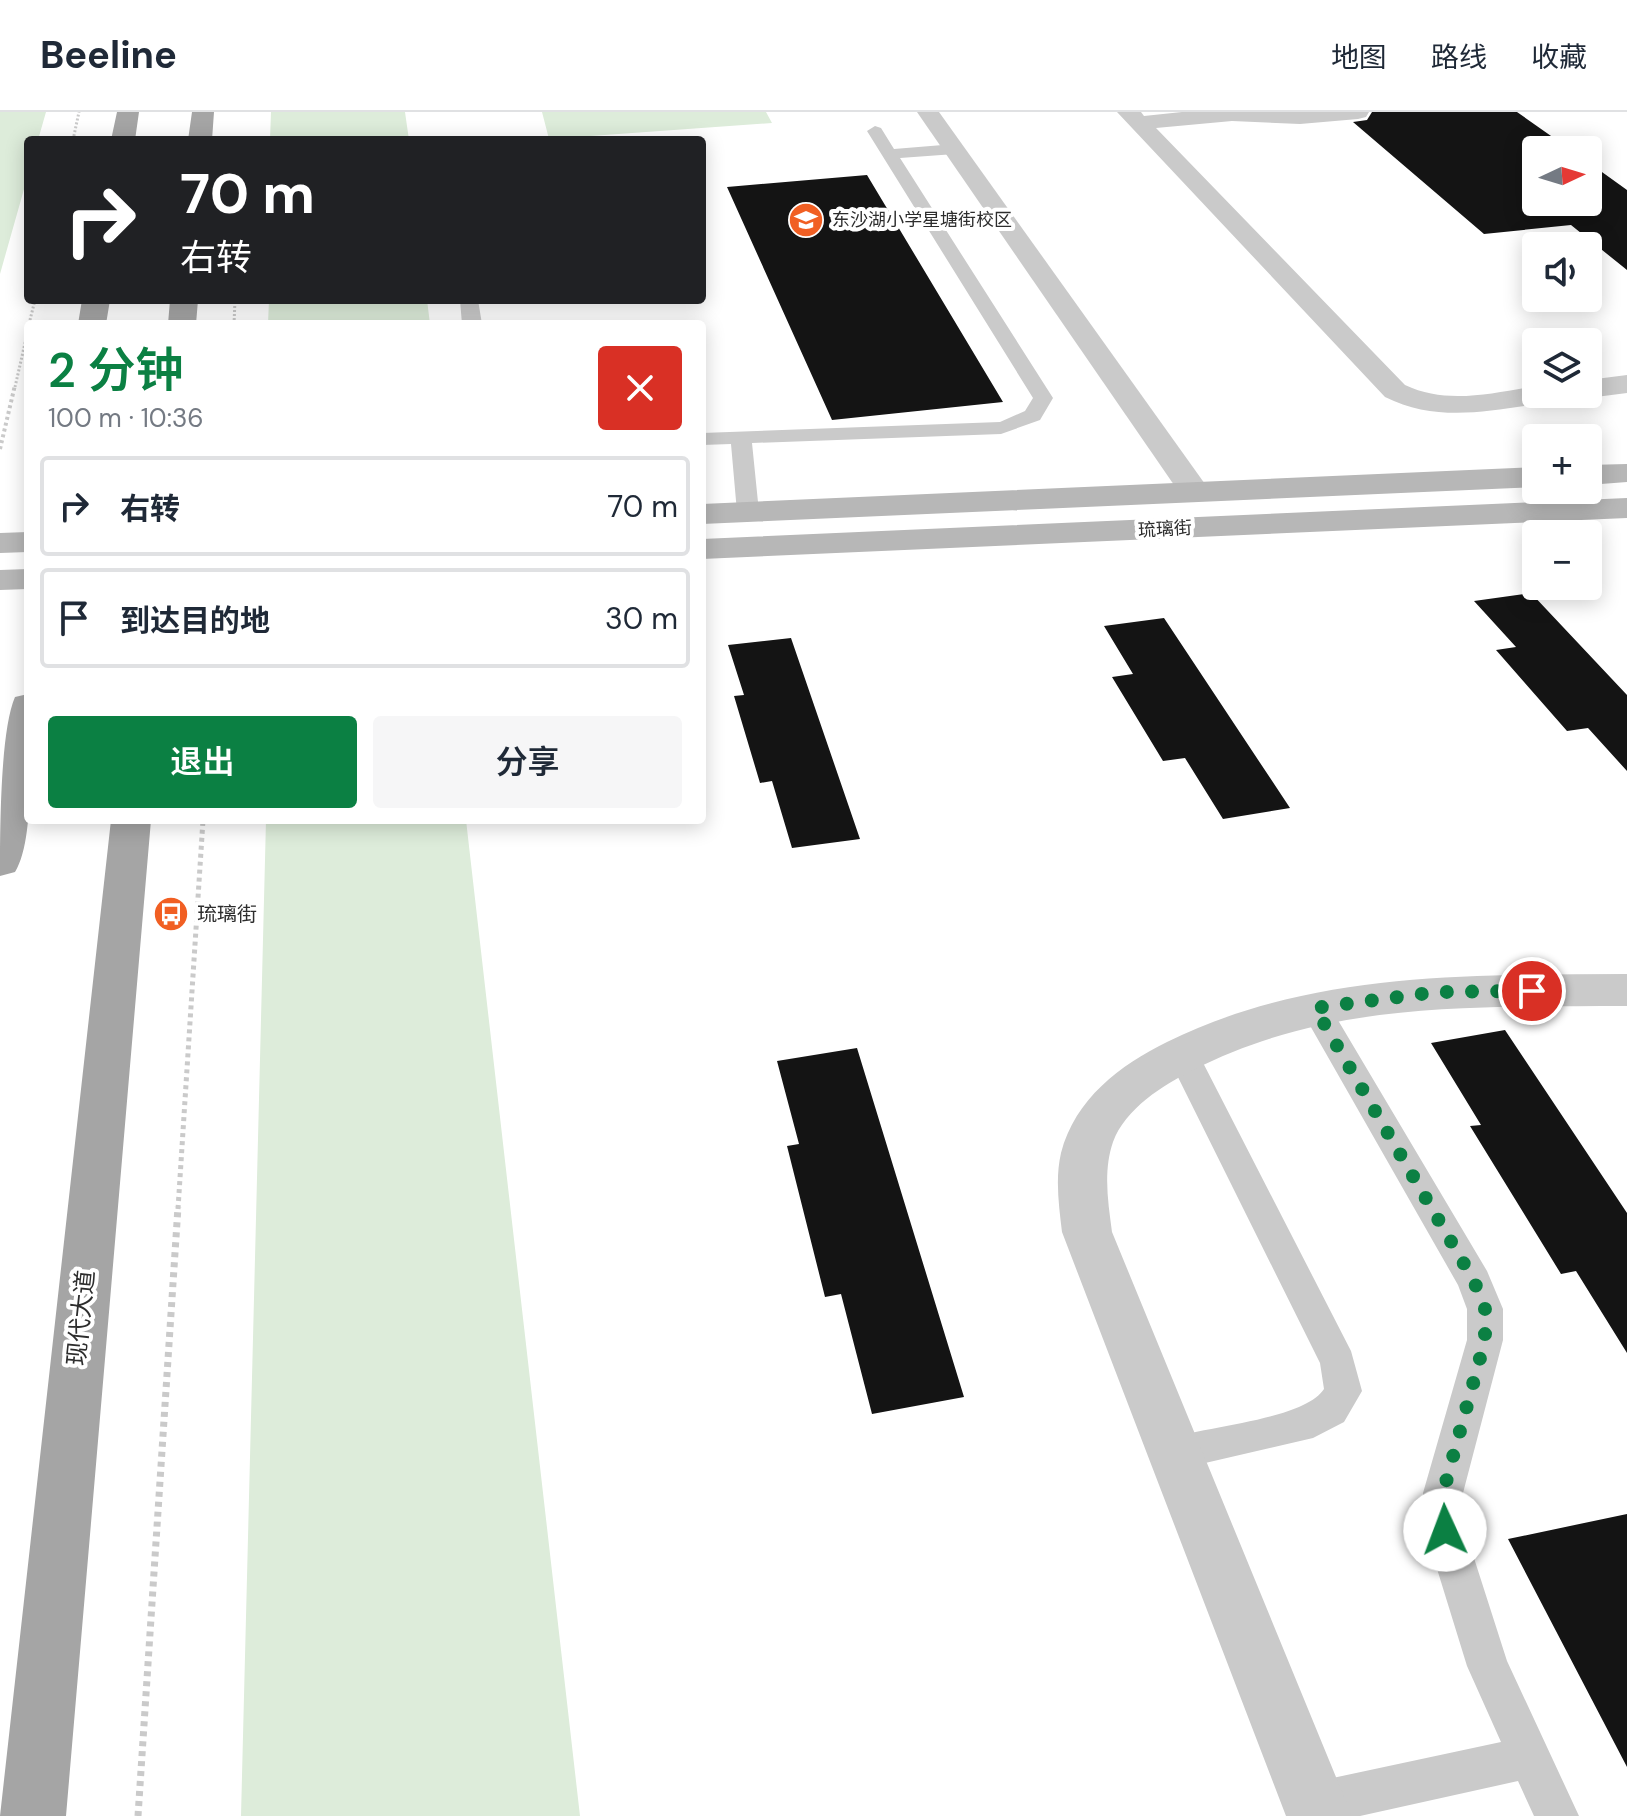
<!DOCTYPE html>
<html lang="zh">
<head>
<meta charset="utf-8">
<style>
	:root { --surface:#fff; --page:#f6f6f7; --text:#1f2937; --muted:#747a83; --line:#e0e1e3; --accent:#0b8043 }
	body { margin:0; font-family:"DM Sans","Noto Sans SC",sans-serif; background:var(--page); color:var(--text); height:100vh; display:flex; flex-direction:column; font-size:30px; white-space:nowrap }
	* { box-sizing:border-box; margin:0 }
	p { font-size:26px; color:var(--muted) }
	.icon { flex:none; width:44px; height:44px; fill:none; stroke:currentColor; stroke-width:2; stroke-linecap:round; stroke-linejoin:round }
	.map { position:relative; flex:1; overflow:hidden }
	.panel { position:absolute; left:24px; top:208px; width:682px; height:504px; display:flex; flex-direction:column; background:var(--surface); border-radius:8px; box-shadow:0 4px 20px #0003 }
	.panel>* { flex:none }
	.banner { position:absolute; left:24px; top:24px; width:682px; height:168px; border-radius:8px; box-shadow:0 4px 20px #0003; background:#202124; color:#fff; overflow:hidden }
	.needle { width:52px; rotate:86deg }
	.controls { position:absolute; left:1522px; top:24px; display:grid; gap:16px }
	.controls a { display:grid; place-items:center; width:80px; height:80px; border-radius:8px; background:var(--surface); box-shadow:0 4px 20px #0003; font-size:40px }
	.pin { position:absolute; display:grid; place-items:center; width:68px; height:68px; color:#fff; margin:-34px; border:4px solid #fff; border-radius:50%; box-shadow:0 2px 8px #0007 }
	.me { position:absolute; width:88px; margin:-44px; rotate:358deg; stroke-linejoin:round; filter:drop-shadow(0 0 6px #0008) }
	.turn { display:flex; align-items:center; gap:28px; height:168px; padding:0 24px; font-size:36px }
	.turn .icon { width:104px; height:104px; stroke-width:2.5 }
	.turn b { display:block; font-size:56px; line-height:68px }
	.round { display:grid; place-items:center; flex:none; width:84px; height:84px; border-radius:8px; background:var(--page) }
	.summary { display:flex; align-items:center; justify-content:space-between; height:136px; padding:0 24px }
	h1 { font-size:48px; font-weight:600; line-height:60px; color:var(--accent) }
	.primary-button { display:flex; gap:16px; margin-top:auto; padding:16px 24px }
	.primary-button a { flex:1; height:92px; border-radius:8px; background:var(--accent); color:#fff; font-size:32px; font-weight:600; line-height:92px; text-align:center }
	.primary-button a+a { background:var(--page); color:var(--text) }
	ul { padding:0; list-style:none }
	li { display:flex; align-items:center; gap:24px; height:100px; margin:0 16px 12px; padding:0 8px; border:4px solid var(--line); border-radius:8px }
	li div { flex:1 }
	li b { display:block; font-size:30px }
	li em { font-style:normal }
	header { display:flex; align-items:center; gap:48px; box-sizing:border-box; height:112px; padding:0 40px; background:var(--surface); border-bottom:2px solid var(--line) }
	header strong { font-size:38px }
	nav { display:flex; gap:44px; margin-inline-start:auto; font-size:28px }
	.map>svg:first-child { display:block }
</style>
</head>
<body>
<header>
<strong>Beeline</strong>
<nav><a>地图</a><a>路线</a><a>收藏</a></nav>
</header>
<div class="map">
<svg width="1627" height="1704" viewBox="0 0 1627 1704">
	<rect width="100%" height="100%" fill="#fff"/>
	<path fill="#ddecda" d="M0,0H46L38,28H28V63L0,162Z
		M271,0H405L409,28H270Z
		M542,0H766L772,11L549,27Z
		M269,188H427L430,212H268Z
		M266,708H466L580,1704H241Z"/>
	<path fill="#141414" d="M1372,0H1517L1571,38H1536V90H1588V50L1627,78V158L1571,113L1484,122L1353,10L1367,8Z
		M867,63L1003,290L832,308L727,75Z
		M1531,481L1627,583V659L1588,616L1567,619L1496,538L1516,535L1474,489Z
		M1164,506L1290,696L1223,707L1185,646L1163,649L1112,565L1133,562L1104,514Z
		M791,526L860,727L792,736L772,669L760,671L734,584L744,583L728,533Z
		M1505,918L1627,1101V1241L1576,1159L1561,1162L1470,1014L1481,1013L1431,931Z
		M857,936L964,1285L872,1302L841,1182L825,1185L787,1034L799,1032L777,949Z
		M1627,1402V1655L1508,1427Z"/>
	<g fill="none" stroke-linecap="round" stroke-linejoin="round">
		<path stroke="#cacaca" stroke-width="3" stroke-dasharray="2 2" stroke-linecap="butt" d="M73,28L79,0
			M29,212L35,188
			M234,212L235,188
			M15,275L28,218"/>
		<path stroke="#cacaca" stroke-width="4" stroke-dasharray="3 3" stroke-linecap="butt" d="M0,337L15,273"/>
		<path stroke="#cacaca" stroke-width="5" stroke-dasharray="4 4" stroke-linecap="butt" d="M178,1097L203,708"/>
		<path stroke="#cacaca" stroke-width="7" stroke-dasharray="5 5" stroke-linecap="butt" d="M138,1704L178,1095"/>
		<path fill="#cacaca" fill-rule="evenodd" d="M875,14L881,16L894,37L955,32L963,37L955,42L900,46L1053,286L1040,308L1001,322L752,331L759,400L748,407L740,405L737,400L731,332L702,333V321L1000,310L1025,299L1033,286L867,19Z
			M460,188H478L482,212H462Z
			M1315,885L1326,888L1487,1159L1503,1197V1228L1463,1381L1465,1418L1507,1549L1579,1704H1534L1518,1669L1360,1704H1297L1292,1692L1298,1676L1314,1670L1501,1630L1467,1554L1425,1418L1423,1381L1467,1228V1197L1458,1173L1300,896L1304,888Z
			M1182,929L1193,933L1198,941L1351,1239L1362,1279L1344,1310L1313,1326L1175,1358L1161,1353L1156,1341L1161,1329C1201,1314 1303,1309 1324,1277L1320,1251L1166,941L1171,933Z"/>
		<path fill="#cacaca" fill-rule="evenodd" d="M1117,0H1141L1144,4L1182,0H1369L1366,5L1358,7L1300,12L1232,9L1156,16L1405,273C1447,293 1492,281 1536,274V282H1560L1555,288L1545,291C1489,299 1437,311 1385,285Z
			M1627,263V281L1588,286L1577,282H1588V268Z
			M1627,862V894C1478,895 1330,888 1193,958C1163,973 1125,997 1113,1030C1103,1059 1108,1090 1112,1120L1352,1704H1286L1062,1120C1059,1094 1055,1067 1061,1041C1075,987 1120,953 1167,930C1311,859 1470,863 1627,862Z"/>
		<path fill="#cacaca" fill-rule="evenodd" d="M917,0H939L1210,379L1205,386L1194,389L1183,386Z"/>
		<path fill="#b7b7b7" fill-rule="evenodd" d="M1627,352V370L1588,373V353Z
			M1536,355V375L702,412V392Z
			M1627,386V406L702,447V427Z
			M28,420V440L0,441V421Z
			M28,457V477L0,478V458Z"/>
		<path fill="#a5a5a5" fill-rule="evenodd" d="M117,0H139L135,28H111Z
			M192,0H214L212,28H188Z
			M82,188H110L106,212H78Z
			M170,188H198L196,212H168Z
			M28,582C28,626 37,724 15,760L0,764C0,721 0,619 15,585Z
			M111,708H151L66,1704H0Z"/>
	</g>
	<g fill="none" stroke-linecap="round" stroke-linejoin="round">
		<path stroke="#0b8043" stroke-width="14" stroke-dasharray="0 25.2" d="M1445,1418L1443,1381L1485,1228V1197L1474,1169L1315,896L1436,880L1532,879"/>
	</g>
	<defs>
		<g id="school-disc" transform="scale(1.8)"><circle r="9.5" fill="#f15f23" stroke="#fff"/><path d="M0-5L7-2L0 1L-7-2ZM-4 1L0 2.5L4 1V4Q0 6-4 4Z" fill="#fff"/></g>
		<g id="bus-disc" transform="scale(1.8)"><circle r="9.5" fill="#f15f23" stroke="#fff"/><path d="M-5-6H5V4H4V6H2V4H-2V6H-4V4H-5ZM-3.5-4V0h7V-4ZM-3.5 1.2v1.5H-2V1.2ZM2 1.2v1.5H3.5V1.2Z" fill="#fff"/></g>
	</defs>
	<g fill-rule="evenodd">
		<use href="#school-disc" x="806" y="108"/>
		<use href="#bus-disc" x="171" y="802"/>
	</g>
	<g text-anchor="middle" stroke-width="8" stroke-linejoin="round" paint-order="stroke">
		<g font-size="18" fill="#2d2d2d" stroke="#fff" text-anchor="start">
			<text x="832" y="114">东沙湖小学星塘街校区</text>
		</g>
		<g font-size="18" fill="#2d2d2d" stroke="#fff">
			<text transform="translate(1165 417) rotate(-3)" y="6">琉璃街</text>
		</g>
		<g font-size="20" fill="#2d2d2d" stroke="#fff" text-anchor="start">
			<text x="197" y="809">琉璃街</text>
		</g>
		<g font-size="24" fill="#2d2d2d" stroke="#fff">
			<text transform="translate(81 1206) rotate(-84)" y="8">现代大道</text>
		</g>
	</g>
</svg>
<div class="controls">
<a><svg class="needle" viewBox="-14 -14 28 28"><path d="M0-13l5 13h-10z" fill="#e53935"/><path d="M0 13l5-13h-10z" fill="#747a83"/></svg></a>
<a><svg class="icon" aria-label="sound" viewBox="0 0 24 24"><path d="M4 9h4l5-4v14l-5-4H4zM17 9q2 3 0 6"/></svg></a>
<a><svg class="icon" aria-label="layers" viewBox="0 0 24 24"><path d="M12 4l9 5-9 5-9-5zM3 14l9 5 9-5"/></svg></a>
<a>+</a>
<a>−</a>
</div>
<div class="pin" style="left:1532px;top:879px;background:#d93025"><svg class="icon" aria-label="arrive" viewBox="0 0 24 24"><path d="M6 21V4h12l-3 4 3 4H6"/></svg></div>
<svg class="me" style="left:1445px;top:1418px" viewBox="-20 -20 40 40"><circle r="19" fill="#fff"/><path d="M0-13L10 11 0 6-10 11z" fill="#0b8043"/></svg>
<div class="banner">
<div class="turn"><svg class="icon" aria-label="right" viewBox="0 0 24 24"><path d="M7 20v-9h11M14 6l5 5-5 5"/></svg><div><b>70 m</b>右转</div></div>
</div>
<section class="panel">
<div class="summary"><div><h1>2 分钟</h1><p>100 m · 10:36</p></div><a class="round" style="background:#d93025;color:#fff"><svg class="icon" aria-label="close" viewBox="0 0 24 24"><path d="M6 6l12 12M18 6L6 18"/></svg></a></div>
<ul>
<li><svg class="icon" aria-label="right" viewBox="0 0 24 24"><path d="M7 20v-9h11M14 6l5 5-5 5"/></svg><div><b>右转</b></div><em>70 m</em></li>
<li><svg class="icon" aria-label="arrive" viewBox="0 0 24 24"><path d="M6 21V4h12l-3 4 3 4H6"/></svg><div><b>到达目的地</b></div><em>30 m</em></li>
</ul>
<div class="primary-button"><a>退出</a><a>分享</a></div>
</section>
</div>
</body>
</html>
